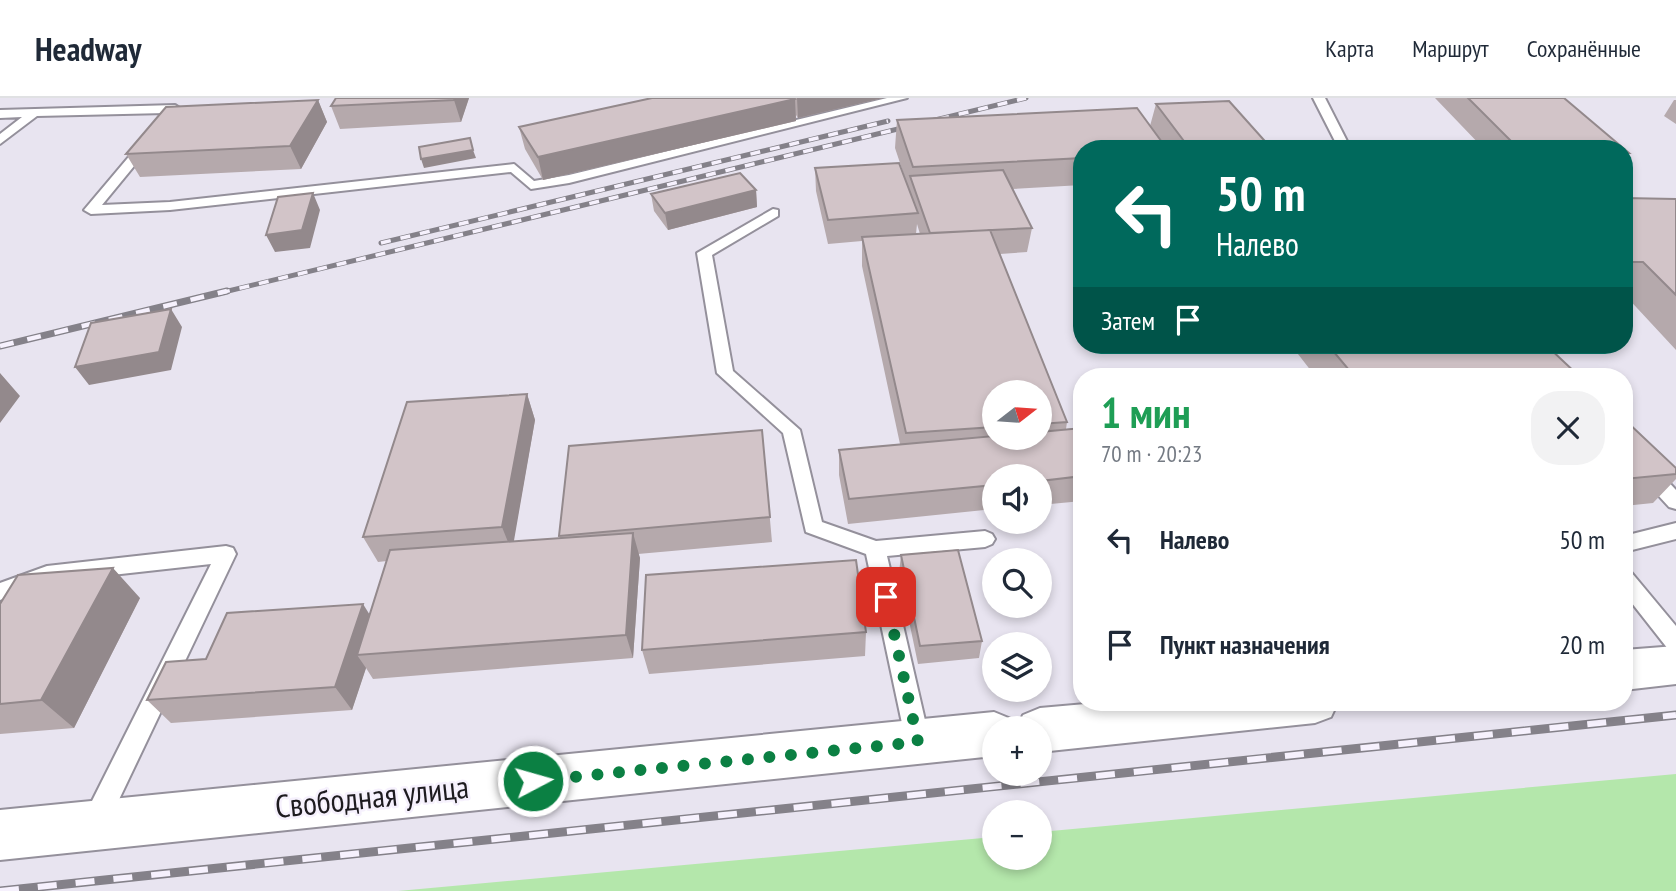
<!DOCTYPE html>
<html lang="ru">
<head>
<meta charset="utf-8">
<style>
	:root { --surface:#fff; --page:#f2f2f3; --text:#1f2937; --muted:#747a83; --line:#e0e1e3 }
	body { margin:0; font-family:"PT Sans Narrow",sans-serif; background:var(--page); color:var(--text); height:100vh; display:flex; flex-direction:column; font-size:26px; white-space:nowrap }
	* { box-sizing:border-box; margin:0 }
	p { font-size:23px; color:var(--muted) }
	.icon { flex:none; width:38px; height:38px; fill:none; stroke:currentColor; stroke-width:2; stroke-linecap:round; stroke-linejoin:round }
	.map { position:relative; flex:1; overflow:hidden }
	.side { position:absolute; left:1073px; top:270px; width:560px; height:343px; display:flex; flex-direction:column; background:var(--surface); border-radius:28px; box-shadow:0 4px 10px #0003 }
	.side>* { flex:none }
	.top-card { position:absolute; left:1073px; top:42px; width:560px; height:214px; border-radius:28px; box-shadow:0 4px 10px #0003; background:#00695c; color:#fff; overflow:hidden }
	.needle { width:46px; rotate:73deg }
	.tools { position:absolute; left:982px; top:282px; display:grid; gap:14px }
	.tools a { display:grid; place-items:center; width:70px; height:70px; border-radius:50%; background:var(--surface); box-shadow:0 4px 10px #0003; font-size:35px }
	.pin { position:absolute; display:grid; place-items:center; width:60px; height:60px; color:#fff; margin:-30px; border-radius:14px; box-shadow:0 4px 10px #0006 }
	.me { position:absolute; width:77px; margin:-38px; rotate:84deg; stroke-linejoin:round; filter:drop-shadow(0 0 5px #0008) }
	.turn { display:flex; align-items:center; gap:24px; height:147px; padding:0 28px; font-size:32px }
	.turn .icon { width:91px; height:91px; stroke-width:2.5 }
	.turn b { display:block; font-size:49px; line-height:60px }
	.then { display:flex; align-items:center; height:66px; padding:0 28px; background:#0003; gap:14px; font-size:26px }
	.round { display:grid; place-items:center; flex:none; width:74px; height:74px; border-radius:28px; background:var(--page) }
	.summary { display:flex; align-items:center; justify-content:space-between; height:119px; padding:0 28px }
	h1 { font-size:42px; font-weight:700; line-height:52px; color:#1e9e55 }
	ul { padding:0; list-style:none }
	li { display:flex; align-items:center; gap:21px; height:105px; padding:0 28px }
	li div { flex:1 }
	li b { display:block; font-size:26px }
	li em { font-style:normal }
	header { display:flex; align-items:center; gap:42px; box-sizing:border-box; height:98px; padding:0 35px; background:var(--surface); border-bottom:2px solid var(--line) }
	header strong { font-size:33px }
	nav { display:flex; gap:38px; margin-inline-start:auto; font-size:24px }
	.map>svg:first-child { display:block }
</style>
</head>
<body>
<header>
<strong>Headway</strong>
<nav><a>Карта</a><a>Маршрут</a><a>Сохранённые</a></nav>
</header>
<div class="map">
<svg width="1676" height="793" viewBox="0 0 1676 793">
	<rect width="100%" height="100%" fill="#e8e4f0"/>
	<path fill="#b4e7ab" d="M1676,676V793H398L994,739V760H1040V734Z"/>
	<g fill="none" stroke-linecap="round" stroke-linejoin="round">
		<g stroke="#94909b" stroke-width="4">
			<path id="lane" d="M887,0H907L569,85L531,91L511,74L170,112L91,116L84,112L143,42L147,41L153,45L102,107L170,104L514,66L534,83L569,77Z
				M1313,0H1325L1351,51H1339Z
				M175,7L181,11L166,26L160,22L166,15L37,18L0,46V36L22,19L0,20V12Z
				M773,111L778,112V118L712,157L733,273L800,332L822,424L876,443L985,433L992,436L995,441L992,446L985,449L887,458L930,644L927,652L918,655L909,652L906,644L866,456L806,434L783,335L717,275L697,155Z
				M1624,342L1630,343L1676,392V411L1669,409L1624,360Z
				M1676,425V441L1624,454V438Z
				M226,448L233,450L236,456L104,733L95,736L86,733L82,724L86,715L211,466L49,484L0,502V485L47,468Z
				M1624,472L1631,474L1676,528V553L1668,551L1624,495Z"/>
		</g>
		<g stroke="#94909b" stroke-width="4">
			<path id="street" d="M1676,548V586L1624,592V552Z
				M1108,604H1338L1331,619L1315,625L1040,654V630H1017L1023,617L1040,610Z
				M994,614L1011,621L1015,630H994V658L0,762V712Z"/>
		</g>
		<use href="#lane" fill="#fff" fill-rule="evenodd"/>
		<use href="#street" fill="#fff" fill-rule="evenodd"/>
		<g stroke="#848189" stroke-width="5">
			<path id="rail-far2" d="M381,145L888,23
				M220,195L1026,0"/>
		</g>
		<g stroke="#848189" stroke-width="7">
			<path id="rail-far1" d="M0,248L227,193"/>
		</g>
		<g stroke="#848189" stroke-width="9">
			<path id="rail" d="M0,793L1676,617"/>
		</g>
		<use href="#rail-far2" stroke="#f6f1fd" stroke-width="3.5" stroke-dasharray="10" stroke-linecap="butt"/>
		<use href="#rail-far1" stroke="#f6f1fd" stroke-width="4.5" stroke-dasharray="14" stroke-linecap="butt"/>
		<use href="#rail" stroke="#f6f1fd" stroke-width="6" stroke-dasharray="19" stroke-linecap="butt"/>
	</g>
	<path fill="#b5a9ac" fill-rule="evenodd" d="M336,0H469L461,24L340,31L331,8Z
		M652,0H883L798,20L796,17V23L543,82L525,51L519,29Z
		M1435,0H1564L1629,55L1624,63V51H1484Z
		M318,2L327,24L301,71L140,79L126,56Z
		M1674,2H1676V26L1664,18Z
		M1156,6L1272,51H1082V87L1012,91L1032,130L1027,154L1000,156L1067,324L1066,331L1082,330V403L1040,407V378H994V411L848,426L839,377V352L900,346L862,168V143L828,146L816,93L815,70L909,92L895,50L897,22L1150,28ZM917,126L920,136H916ZM994,294H1040V340H994Z
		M756,92L757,109L668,132L654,113L651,96Z
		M1624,100L1676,101V252L1624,196Z
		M1291,247H1546L1579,278H1315Z
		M527,296L535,322L513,444L560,440L559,438L762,332L772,444L638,456L640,460L633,560L373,581L366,570L352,612L171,625L147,602L206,561L370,517L387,463L378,464L363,439Z
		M1624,321L1676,370V381L1653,405L1624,408Z
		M901,457L982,543L979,560L918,566L899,475Z
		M140,500L74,630L0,636V506Z
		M866,534L865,558L649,576L642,552Z"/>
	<path fill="#93898c" d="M455,0H469L461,24L454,2Z
		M797,0H883L798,20Z
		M795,1L796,23L543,82L538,59Z
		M318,2L327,24L301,71L290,48Z
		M473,52L476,60L424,70L421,61Z
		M756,92L757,109L668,132L665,115Z
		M313,95L320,112L310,150L275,154L266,137Z
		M171,211L182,229L171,272L89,287L75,269Z
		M0,275L20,298L0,325Z
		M527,296L535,322L512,454L502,429Z
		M633,435L640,460L633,560L626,537Z
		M113,470L140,500L74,630L41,602Z
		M363,506L378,530L357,557L366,570L352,612L335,589Z"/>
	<path fill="#d2c4c8" stroke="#93898c" stroke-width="2" d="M336,0H455L454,2L331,8Z
		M652,0H794L795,1L538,59L519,29Z
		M1468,0H1564L1629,55H1624V51H1519Z
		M318,2L290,48L126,56L166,9Z
		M1229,3L1272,51H1190L1156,6Z
		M1137,10L1167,51H1082V60L913,69L897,22Z
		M470,40L473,52L421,61L419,49Z
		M899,65L918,115L828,122L815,70Z
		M1003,72L1032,130L930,135L910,78Z
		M740,75L756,92L665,115L651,96Z
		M313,95L302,132L266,137L278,99Z
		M1624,100L1676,101V197L1643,164H1624Z
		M990,132L1067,324L1040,326V294H994V329L906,335L862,139Z
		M171,211L159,254L75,269L91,225Z
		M1328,247H1546L1579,278H1354Z
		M527,296L502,429L363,439L407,304Z
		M1624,321L1676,370V376L1624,381Z
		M1082,330V378L1040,383V378H994V387L849,401L839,352L994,338V340H1040V334Z
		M762,332L770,419L559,438L569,348Z
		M633,435L626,537L357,557L390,452Z
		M958,452L982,543L920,548L901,457Z
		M856,462L866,534L642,552L646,477Z
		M113,470L41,602L0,606V506L18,477Z
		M363,506L335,589L147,602L166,564L206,561L227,515Z"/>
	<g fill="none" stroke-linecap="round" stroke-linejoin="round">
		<path stroke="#0b8043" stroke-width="12" stroke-dasharray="0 21.6" d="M533,683L918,644L886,499"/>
	</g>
	<g text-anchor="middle" stroke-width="5" stroke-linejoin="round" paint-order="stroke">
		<g font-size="32" fill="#1d1b1f" stroke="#f6f1fd">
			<text transform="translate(372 699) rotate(-6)" y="11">Свободная улица</text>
		</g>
	</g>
</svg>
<div class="tools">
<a><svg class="needle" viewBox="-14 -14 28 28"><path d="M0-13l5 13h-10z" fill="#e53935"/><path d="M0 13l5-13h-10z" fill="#747a83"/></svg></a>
<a><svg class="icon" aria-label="sound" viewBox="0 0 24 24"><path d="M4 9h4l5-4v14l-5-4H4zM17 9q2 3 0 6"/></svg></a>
<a><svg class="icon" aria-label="search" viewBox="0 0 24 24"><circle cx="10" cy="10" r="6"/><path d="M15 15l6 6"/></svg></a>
<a><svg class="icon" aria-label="layers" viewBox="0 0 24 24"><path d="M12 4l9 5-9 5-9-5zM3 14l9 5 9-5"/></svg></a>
<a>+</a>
<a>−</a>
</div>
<div class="pin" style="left:886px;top:499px;background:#d93025"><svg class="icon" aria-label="arrive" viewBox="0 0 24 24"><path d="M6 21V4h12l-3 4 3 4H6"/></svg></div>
<svg class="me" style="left:533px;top:683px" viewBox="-20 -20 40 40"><circle r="17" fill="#0b8043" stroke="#fff" stroke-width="3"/><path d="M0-11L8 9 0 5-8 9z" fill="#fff"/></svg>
<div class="top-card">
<div class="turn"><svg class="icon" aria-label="left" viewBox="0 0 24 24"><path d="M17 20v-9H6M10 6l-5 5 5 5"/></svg><div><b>50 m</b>Налево</div></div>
<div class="then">Затем<svg class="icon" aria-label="arrive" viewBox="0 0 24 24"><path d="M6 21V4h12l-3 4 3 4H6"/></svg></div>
</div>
<section class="side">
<div class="summary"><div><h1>1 мин</h1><p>70 m · 20:23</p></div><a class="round"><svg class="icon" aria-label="close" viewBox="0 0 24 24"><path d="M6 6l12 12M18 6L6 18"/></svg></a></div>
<ul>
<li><svg class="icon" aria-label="left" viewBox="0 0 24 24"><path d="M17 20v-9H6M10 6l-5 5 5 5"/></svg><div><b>Налево</b></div><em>50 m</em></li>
<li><svg class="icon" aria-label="arrive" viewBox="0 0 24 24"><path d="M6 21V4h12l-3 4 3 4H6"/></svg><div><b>Пункт назначения</b></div><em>20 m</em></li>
</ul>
</section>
</div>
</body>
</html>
